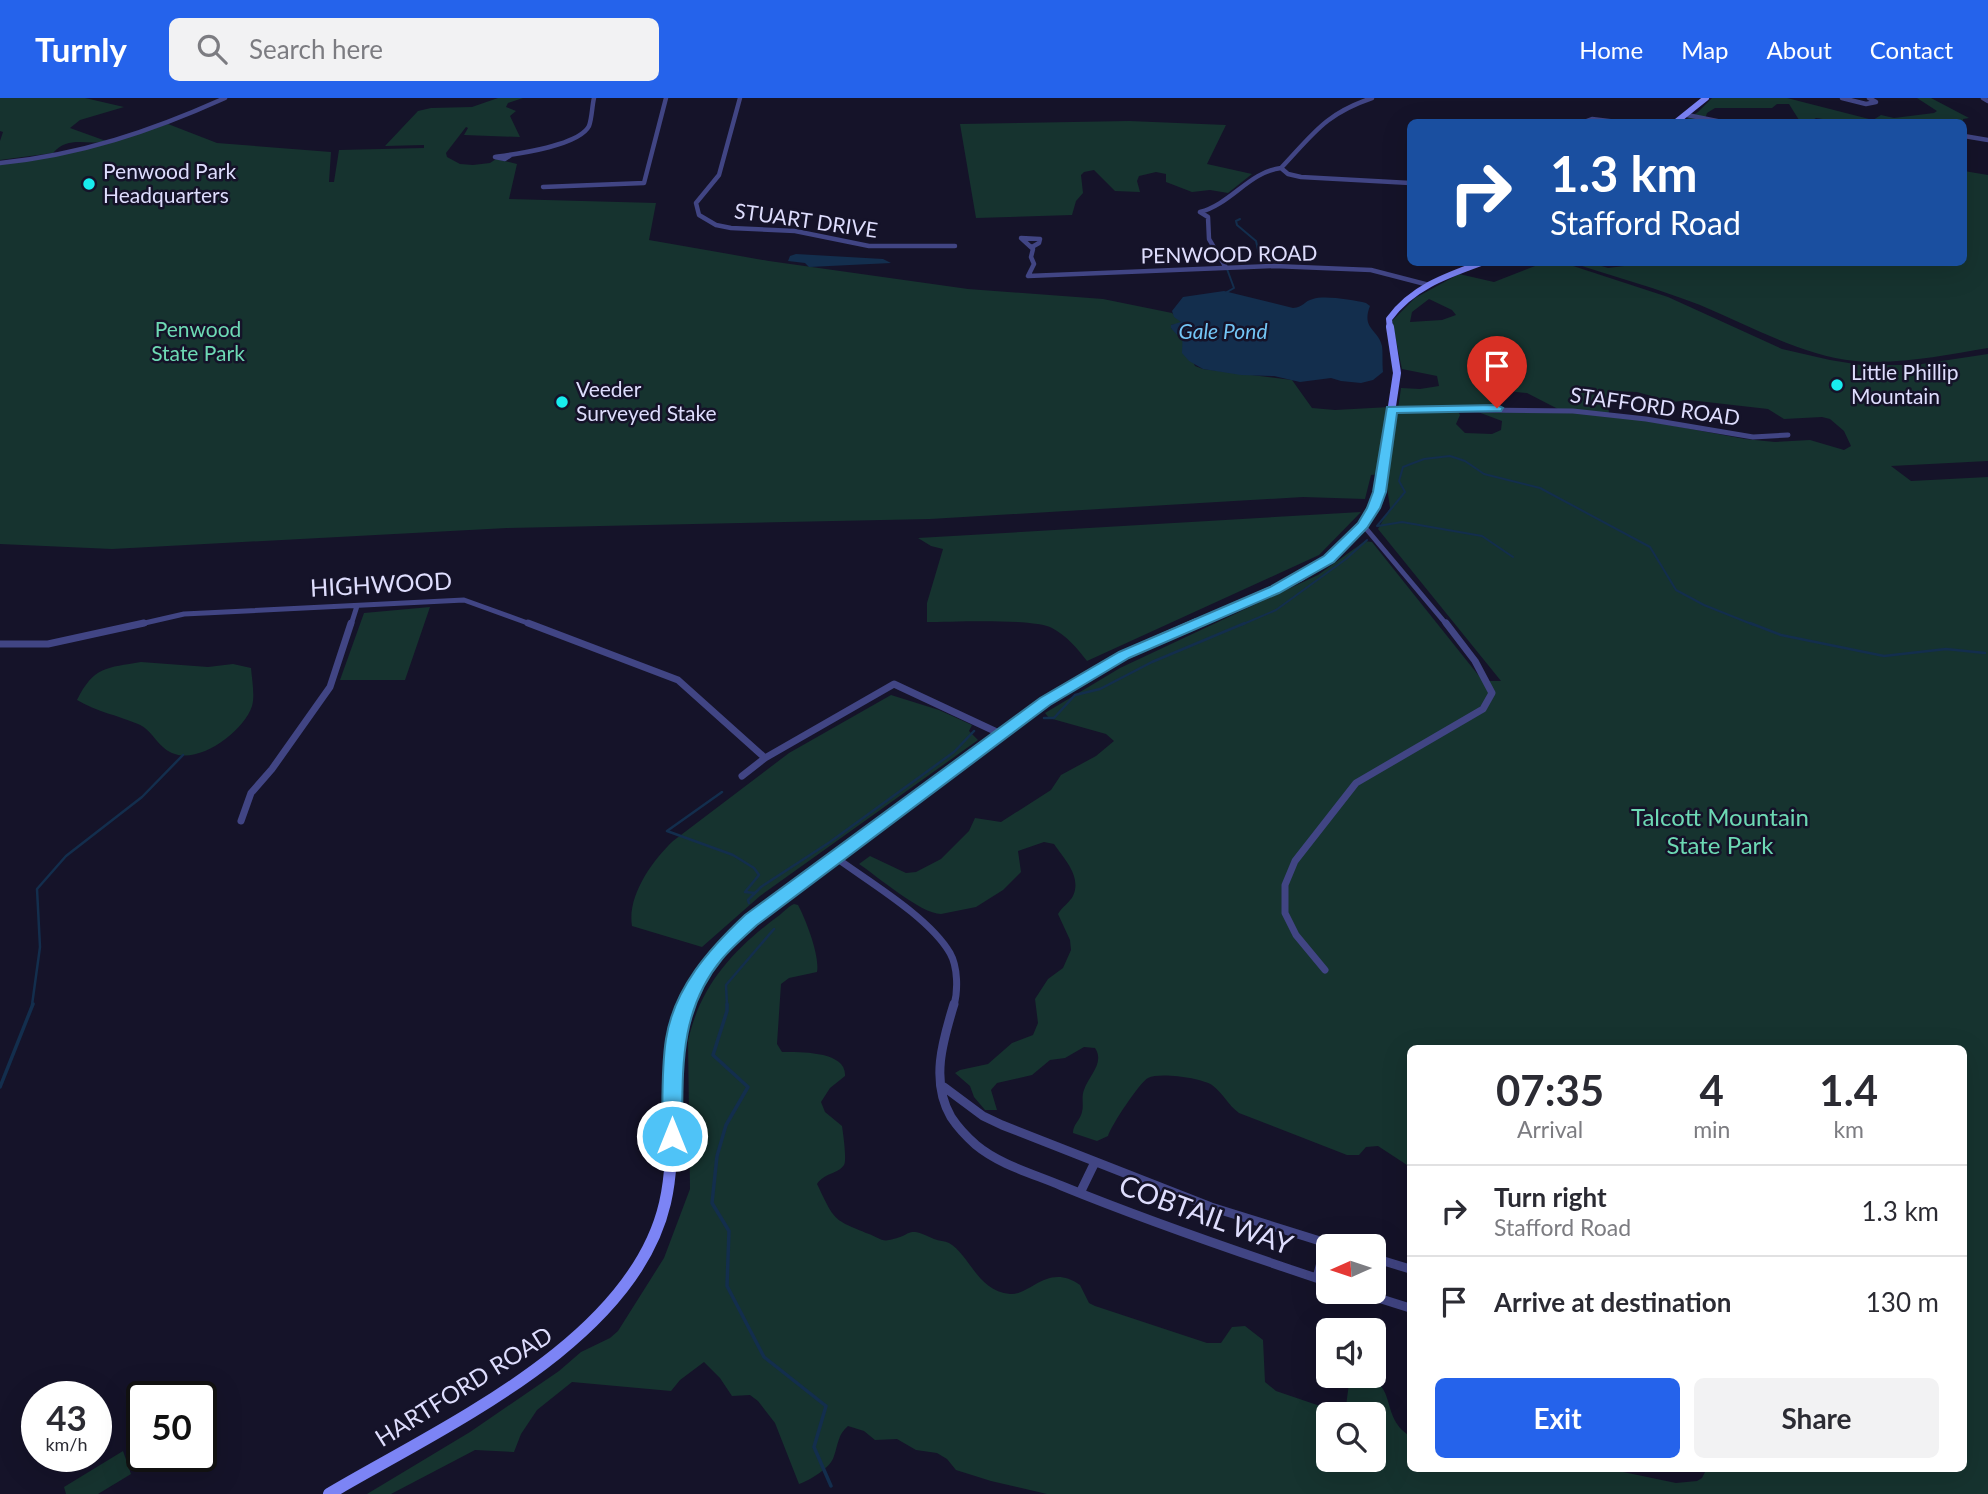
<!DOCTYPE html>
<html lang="en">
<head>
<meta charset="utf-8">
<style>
	:root { --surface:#fff; --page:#f2f2f3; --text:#2b2b33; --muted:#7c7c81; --line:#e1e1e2; --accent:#2563eb }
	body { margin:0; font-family:Lato,sans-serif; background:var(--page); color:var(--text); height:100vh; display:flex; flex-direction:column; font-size:26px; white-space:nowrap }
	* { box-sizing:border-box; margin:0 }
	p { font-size:23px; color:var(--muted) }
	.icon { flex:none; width:38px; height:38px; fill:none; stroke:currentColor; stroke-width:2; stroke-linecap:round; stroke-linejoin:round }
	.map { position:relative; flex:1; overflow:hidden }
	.panel { position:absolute; left:1407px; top:947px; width:560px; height:427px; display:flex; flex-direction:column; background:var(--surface); border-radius:10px; box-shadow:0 7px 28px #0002 }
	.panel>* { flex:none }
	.hud { position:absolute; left:1407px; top:21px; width:560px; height:147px; border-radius:10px; box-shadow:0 7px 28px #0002; background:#1a4fa0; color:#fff; overflow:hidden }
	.needle { width:46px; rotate:267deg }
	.buttons { position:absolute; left:1316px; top:1136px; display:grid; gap:14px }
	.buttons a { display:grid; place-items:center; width:70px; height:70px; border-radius:10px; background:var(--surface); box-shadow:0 7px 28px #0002; font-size:35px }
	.speed { position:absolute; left:21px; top:1283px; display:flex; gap:14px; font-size:35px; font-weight:700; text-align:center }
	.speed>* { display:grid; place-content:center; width:91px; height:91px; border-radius:50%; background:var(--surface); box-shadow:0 7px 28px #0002; line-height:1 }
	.speed small { font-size:18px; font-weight:400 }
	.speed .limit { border:4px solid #111; border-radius:10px; background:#fff; color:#111 }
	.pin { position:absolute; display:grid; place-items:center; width:60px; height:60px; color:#fff; margin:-72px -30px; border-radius:50% 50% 50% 0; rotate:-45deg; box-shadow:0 0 7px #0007 }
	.pin .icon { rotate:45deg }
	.me { position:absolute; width:77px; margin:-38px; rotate:0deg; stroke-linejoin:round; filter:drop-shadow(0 0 5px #0008) }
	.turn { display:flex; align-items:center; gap:24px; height:147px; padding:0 28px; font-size:32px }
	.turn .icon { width:91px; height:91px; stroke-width:2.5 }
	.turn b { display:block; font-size:49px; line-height:60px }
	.eta { display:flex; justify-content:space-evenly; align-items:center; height:119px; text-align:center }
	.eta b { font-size:42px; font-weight:700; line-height:49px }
	.action { display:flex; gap:14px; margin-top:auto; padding:14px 28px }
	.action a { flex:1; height:80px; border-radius:10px; background:var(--accent); color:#fff; font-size:28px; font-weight:700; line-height:80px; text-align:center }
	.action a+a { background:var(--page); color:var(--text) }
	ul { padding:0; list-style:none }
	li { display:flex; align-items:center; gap:21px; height:91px; padding:0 28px; border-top:2px solid var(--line) }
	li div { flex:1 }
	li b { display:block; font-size:26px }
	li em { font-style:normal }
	header { display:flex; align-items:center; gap:42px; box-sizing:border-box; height:98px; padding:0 35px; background:var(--accent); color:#fff }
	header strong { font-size:33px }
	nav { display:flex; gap:38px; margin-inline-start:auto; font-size:24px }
	.search { width:490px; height:63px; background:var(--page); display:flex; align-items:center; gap:18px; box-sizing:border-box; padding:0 24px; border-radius:10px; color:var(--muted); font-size:26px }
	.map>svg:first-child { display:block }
</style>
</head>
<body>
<header>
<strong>Turnly</strong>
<div class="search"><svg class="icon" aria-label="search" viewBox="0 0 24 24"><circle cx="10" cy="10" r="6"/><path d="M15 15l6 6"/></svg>Search here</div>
<nav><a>Home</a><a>Map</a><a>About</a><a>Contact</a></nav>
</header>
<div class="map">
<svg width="1988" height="1396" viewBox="0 0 1988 1396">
	<rect width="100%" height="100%" fill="#151329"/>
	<path fill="#16332f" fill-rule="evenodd" d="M0,0H85L124,9L80,22L70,30L106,43C86,48 69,37 53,55L0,62V43L3,34L0,33Z
		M498,0H523L508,5L506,9L516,13L510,18L520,39L464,37L468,30L466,29L446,55L447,59L460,66L473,67L490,65L496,61L517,66L509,101L656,105L649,142L769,163L968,191L1103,201L1172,215L1182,225L1171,227V230L1182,239L1195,268L1203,271L1292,282L1312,310L1335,312L1390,309L1382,376L1371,377L1365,401L1303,399L930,421L507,430L112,451L0,446V65L103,47L168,26L217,45L331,54L329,84H334L339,52L424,50V47L385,48L418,13L431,10L472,9Z
		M1712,0H1787L1873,22L1881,17L1894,20L1934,15L1937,13L1917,0H1931L1969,20L1963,21V24L1935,22L1842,24L1816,20L1810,24L1799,22L1789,6H1777L1772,10H1715L1707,15L1704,24H1682L1698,14Z
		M1129,23L1226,27L1207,66L1252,76L1228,95L1210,92L1192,94L1166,84V76L1156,74L1139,78L1137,83L1140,94L1115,93L1094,72L1084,74L1081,77L1083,95L1076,103L1072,117L976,120L960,26Z
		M1964,73L1988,77V250C1945,257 1899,267 1855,263C1800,257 1751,228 1700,207C1659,191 1615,179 1573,165H1592L1608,170L1624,168L1631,164L1675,167L1864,164V168L1964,164Z
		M1543,165H1564L1668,199L1782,251L1830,262L1861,267H1915L1988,256V363L1891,368L1911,383L1988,379V1396H1047L991,1383L956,1372L947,1361L937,1355L916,1352L897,1341L875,1342L864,1333L848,1328C838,1336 838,1347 834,1358C831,1370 810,1382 799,1386L775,1325L758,1303L750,1297L732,1298L720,1280L704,1264L680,1282L671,1293L572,1284L537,1312L521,1336L514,1354L475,1352L391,1396H367L470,1334L559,1273L581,1254L610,1240L618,1233L664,1160L690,1091L688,943C700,888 733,852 777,819C783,815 787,809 794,806L798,807C806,822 820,858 817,874L789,880L781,886L777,946L782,954C800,954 847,953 845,978L830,990L821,1004L825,1014L842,1028C843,1035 847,1062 844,1067C838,1076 824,1075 817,1086C835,1123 832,1121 869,1136C875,1138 882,1144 889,1142C914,1138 904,1127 934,1141C939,1143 945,1143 949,1145C970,1157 977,1193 1010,1196C1030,1198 1048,1164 1080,1187L1089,1205L1095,1208L1207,1245H1221L1232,1229L1245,1228L1263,1242L1265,1284L1276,1293L1326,1310L1333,1311L1346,1308L1350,1278C1403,1278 1376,1317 1410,1338V1370H1604L1676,1385L1697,1383L1702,1380L1707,1370H1964V950H1410V1069L1378,1048L1366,1049L1359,1057H1347L1239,1015C1228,1007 1223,995 1212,987C1201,980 1160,974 1148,980C1139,985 1111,1028 1108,1038L1097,1043L1073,1035C1073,1026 1080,1023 1082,1014C1084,1007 1081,999 1084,992C1089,977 1105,965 1095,950L1084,949L1065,960L1050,962L1032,977L997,985L991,992L997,1012H985L974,999L970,988L955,975L960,972L988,966L1012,945L1033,937L1038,925L1035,901L1048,881L1063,870L1071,852L1070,842L1058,816C1062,809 1070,804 1073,798C1082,778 1064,761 1054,746L1044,744L1018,753L1021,774L1003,792L976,809L941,816C921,816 877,778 859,766L870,758L906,775L916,774L941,761L969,733L975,720L1001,724L1051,692L1061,677L1096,658L1114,643L1106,636L1049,620L1045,615L1120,570L1318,477L1365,443L1372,444L1483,583H1501L1378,431L1390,410L1387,389L1401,290L1420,291L1439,288L1437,278L1402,271L1392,223L1415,200L1459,176L1494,184ZM1429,201L1452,212L1456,217L1442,222L1410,224L1412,214ZM1486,291L1527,295L1558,311L1478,314L1502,323L1501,332L1492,336L1465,335L1456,326L1460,317L1456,310L1500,308L1484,296ZM1615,293L1637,294L1673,304L1689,302L1768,311L1784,321L1822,319L1830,321L1844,333L1851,348L1844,352L1810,342L1775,344L1745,341L1621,318L1609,315L1608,307L1612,302V294ZM1328,1316H1374V1362H1328Z
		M1361,414L1319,457L1087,563C1077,550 1067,538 1052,530C1034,520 951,524 927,524V505L943,451L931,448L918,440Z
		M430,509L405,582H340L364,515Z
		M141,564L208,569L233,566L251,570C252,582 255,598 252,608C244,633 201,665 175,656C158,651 153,632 138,626C117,617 97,614 77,602C94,568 107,570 141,564Z
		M891,597L939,612L972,627L969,633L978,642L760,798L702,849L632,828C627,798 652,763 673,743L789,655Z
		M123,1353L131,1376L98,1396H66L64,1389Z"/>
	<path fill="#132e4d" d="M796,156L883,161L891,165L809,169L805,165L788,163L790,158Z
		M1224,193L1293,210C1304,209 1304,203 1313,201C1324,197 1354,202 1366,205L1370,208C1361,231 1378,231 1382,248C1383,255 1382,264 1383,274L1373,282L1361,285L1341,283L1331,280L1300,284L1274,278L1241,277L1203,271L1189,263L1182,255C1183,232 1183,246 1171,230V227L1181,224L1174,219L1172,213L1183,199Z"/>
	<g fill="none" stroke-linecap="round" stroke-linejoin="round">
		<path stroke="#132e4d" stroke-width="2" d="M1240,121L1236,123L1237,127L1256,143L1261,165
			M1227,171L1234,190L1227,194
			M1377,428L1405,394L1399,383L1403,369L1424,361L1450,358L1465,363L1484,376L1540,390L1650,449L1676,492L1704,507L1754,527
			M1378,428L1402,424L1482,438L1513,459
			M1241,527L1276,512L1346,461L1367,442"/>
		<path stroke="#132e4d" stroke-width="2.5" d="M1750,525L1781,537L1884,558L1946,551L1985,555
			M1044,620H1054L1075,597L1100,591L1152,564L1245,525
			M722,694L667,733L733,757L754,770L759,777L745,794L755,795
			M749,805L748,802L761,789L830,744L954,654L974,633
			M32,907L40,849L37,791L66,758L142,699L183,657
			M727,907L726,887L774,831"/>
		<path stroke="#132e4d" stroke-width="3.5" d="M727,906V913L713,957L748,989L726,1027L717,1058L712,1105L729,1133L727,1188L764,1259L826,1308L814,1349L831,1388
			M0,989L33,906"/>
		<path stroke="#414584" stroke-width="4.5" d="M740,0L719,77L696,105L699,117L716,127L731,130L795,133L869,148H955
			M1842,0L1866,6L1876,4L1869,0
			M1983,0L1988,3
			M1687,17L1722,24
			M1584,24L1592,21L1617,24
			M1752,24H1792
			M1964,38L1988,42
			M511,57L505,61L495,59C516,56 579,48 589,28C592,20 592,8 594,0
			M0,65C80,57 152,33 225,0
			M1281,70L1288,76L1301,79L1410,85
			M1281,70C1314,35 1325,16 1372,0
			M543,89L644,85L666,0
			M1200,114C1231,106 1249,74 1281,70
			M1200,114L1208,119L1209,141L1225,168
			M1032,149L1039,145L1040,141L1021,140L1033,151L1031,159L1034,166L1028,178L1274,168L1371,172L1429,187"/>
		<path stroke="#414584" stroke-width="5" d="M1391,311L1573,313L1646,321L1753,339L1788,337
			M1363,427L1447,527
			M136,527L184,516L464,502L533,527
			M351,527L357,508"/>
		<path stroke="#414584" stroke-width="7" d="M528,525L678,582L765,660
			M0,546H48L144,525
			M742,678L765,660L894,586L1001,636
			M241,723L251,695L272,671L330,589L351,525
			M835,759C869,784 929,819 950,855C958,869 958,893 954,907
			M1325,872L1296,837L1285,815V787L1295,763L1356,685L1483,611L1492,595L1475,563L1446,525"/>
		<path stroke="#414584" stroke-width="9" d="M954,906C943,942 930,983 951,1019C957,1028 968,1040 976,1047C1000,1067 1034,1076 1062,1088C1150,1124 1238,1154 1328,1184
			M944,989L983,1018L1002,1027L1211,1109L1336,1148
			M1080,1095L1095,1064
			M1374,1160L1410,1171
			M1317,1180L1326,1145
			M1359,1194L1410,1210"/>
		<path stroke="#7c84f5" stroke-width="6" d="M1676,24L1706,0
			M1390,231L1389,221C1412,189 1448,177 1484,164"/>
		<path stroke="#7c84f5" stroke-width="8" d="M1193,527L1301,479L1338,453L1363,427L1379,394L1397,275L1390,229"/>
		<path stroke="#7c84f5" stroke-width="10" d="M686,907L707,869L751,822L1045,603L1124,557L1197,525"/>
		<path stroke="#7c84f5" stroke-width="12" d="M329,1396C442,1329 633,1244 665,1105C680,1040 661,968 687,906"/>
	</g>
	<path fill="#4fc3f7" stroke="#337fa1" stroke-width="2" d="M1497,307L1503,310L1501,313L1397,315L1386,394L1380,410L1367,430L1334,464L1279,495L1129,560L1050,607L757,827C745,838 732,849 722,861C678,914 683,974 682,1038L679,1044L672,1047L665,1044L662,1038C663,1007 661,973 666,941C674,890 709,851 745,817L1040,600L1119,554L1270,489L1324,458L1358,425L1367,410L1373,394L1387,309Z"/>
	<g fill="#18ecee" stroke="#151329" stroke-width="2.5">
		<circle cx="89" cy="86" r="7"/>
		<circle cx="1837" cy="287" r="7"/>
		<circle cx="562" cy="304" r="7"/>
	</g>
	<g text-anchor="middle" stroke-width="5" stroke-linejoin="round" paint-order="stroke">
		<g font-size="21" fill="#deddfd" stroke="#151329" text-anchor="start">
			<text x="103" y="81">Penwood Park<tspan x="103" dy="24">Headquarters</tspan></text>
			<text x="1851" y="282">Little Phillip<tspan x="1851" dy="24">Mountain</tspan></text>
			<text x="576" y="299">Veeder<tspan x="576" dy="24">Surveyed Stake</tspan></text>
		</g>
		<g font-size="21" fill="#deddfd" stroke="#151329">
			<text transform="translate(806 123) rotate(8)" y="7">STUART DRIVE</text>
			<text transform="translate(1229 157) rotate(-1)" y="7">PENWOOD ROAD</text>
			<text transform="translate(1655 309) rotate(8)" y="7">STAFFORD ROAD</text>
		</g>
		<g font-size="21" fill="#6dd9b4" stroke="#151329">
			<text x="198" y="239">Penwood<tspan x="198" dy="24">State Park</tspan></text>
		</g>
		<g font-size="21" font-style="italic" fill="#73c5f5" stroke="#151329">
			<text x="1223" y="241">Gale Pond</text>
		</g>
		<g font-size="24" fill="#deddfd" stroke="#151329">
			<text transform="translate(381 487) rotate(-3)" y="8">HIGHWOOD</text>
			<text transform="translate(464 1289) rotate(-32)" y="8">HARTFORD ROAD</text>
		</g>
		<g font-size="24" fill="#6dd9b4" stroke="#151329">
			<text x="1720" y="728">Talcott Mountain<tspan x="1720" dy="28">State Park</tspan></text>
		</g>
		<g font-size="28" fill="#deddfd" stroke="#151329">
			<text transform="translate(1206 1117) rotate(20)" y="10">COBTAIL WAY</text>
		</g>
	</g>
</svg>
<div class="buttons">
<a><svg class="needle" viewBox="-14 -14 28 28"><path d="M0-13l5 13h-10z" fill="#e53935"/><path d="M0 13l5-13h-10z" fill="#7c7c81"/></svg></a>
<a><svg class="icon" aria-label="sound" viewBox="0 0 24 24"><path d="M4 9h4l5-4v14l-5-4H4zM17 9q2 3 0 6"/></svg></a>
<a><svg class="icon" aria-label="search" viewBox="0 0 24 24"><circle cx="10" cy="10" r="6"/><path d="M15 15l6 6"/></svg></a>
</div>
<div class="speed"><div>43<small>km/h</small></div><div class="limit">50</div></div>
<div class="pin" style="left:1497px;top:310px;background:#d93025"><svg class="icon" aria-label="arrive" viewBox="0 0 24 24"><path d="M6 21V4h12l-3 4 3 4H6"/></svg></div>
<svg class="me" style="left:672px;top:1038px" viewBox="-20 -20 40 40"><circle r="17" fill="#4fc3f7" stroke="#fff" stroke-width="3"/><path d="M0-11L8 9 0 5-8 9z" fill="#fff"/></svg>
<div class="hud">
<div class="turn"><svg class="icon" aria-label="right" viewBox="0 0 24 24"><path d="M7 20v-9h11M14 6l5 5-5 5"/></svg><div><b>1.3 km</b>Stafford Road</div></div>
</div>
<section class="panel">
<div class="eta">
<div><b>07:35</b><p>Arrival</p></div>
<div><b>4</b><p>min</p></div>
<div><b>1.4</b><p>km</p></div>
</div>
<ul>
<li><svg class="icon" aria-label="right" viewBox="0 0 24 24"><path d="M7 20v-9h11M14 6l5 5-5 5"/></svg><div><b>Turn right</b><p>Stafford Road</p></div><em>1.3 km</em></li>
<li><svg class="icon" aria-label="arrive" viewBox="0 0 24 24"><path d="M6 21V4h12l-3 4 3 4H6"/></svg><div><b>Arrive at destination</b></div><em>130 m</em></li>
</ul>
<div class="action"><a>Exit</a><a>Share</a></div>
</section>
</div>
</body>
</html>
